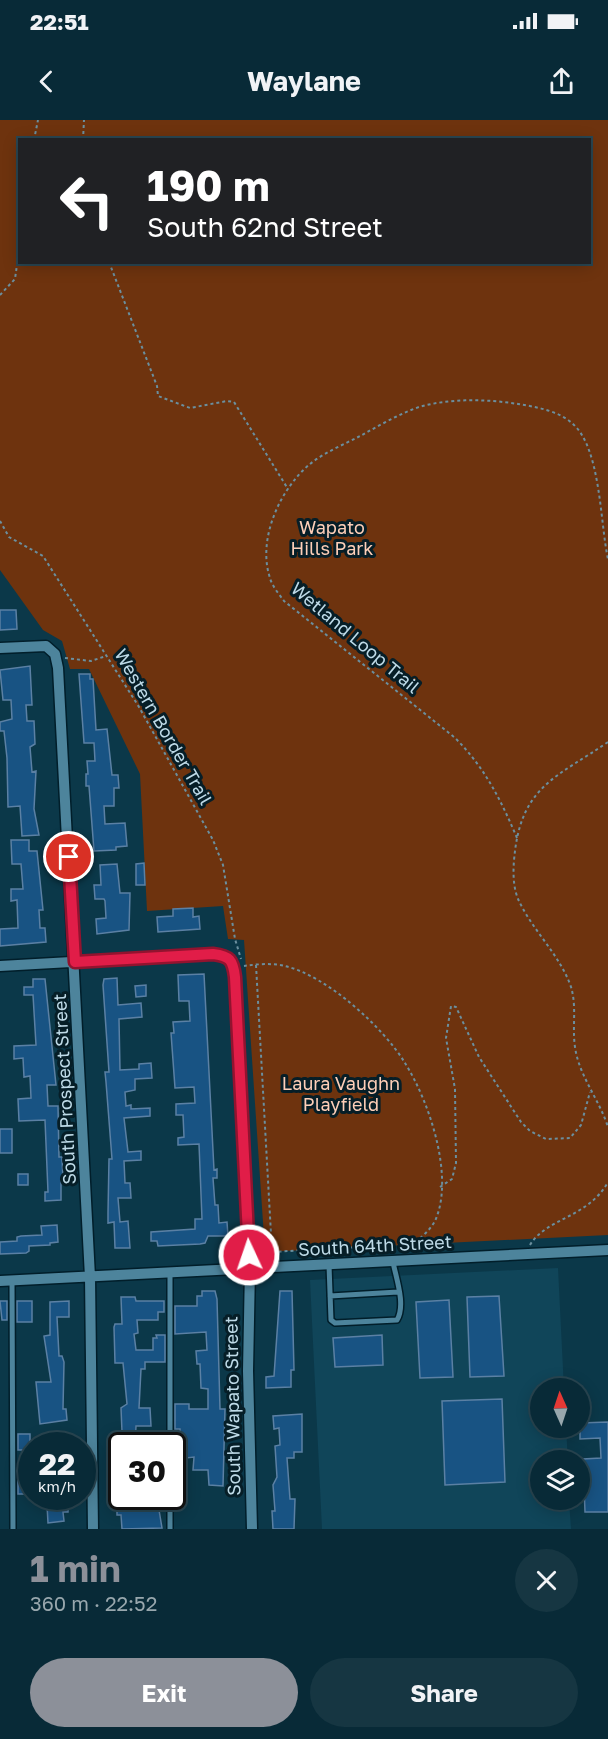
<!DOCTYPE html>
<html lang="en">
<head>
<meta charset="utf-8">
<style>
	:root { --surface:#082a37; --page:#163642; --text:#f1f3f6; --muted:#98a7ad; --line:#294652; --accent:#8c9099 }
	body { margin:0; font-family:"Golos Text",sans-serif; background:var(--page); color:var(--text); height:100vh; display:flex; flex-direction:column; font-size:22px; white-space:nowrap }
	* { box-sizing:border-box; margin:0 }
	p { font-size:20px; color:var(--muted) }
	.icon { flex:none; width:33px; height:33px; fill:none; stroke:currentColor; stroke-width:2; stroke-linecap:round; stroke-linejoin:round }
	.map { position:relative; height:1409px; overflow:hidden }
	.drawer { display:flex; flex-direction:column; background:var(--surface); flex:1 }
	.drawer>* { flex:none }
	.guide { position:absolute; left:18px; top:18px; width:573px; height:126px; border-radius:0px; box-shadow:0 3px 15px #0003,0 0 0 2px var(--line); background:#202124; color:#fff; overflow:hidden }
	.needle { width:39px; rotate:357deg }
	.fabs { position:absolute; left:530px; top:1258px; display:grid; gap:12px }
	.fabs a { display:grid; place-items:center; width:60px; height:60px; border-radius:50%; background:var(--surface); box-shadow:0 3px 15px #0003,0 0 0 2px var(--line); font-size:30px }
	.speed { position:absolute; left:18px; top:1312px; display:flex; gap:12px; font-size:30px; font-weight:700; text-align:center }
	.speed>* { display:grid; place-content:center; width:78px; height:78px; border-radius:50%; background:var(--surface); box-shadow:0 3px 15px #0003,0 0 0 2px var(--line); line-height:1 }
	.speed small { font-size:15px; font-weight:400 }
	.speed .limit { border:3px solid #111; border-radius:9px; background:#fff; color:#111 }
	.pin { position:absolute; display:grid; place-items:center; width:51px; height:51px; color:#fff; margin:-26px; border:3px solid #fff; border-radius:50%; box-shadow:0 2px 6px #0007 }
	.me { position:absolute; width:66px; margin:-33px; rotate:357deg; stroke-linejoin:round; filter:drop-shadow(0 0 4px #0008) }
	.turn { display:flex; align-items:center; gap:21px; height:126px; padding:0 30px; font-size:27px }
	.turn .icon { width:78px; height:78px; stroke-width:2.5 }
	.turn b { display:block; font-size:42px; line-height:51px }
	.round { display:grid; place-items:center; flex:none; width:63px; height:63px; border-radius:32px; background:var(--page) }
	.headline { display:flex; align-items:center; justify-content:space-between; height:102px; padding:0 30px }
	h1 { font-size:36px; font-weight:700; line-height:45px; color:var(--accent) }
	.primary-button { display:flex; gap:12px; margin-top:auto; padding:12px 30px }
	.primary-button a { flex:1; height:69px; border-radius:36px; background:var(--accent); color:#fff; font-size:24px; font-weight:700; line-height:69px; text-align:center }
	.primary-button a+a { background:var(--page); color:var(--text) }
	.status { display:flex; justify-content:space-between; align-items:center; height:42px; padding:0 30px; background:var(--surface); direction:ltr }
	.status svg { height:16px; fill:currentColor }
	header { display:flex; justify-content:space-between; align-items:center; height:78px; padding:0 30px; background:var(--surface); font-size:27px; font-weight:700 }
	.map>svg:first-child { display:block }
</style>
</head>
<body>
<div class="status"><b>22:51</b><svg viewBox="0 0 49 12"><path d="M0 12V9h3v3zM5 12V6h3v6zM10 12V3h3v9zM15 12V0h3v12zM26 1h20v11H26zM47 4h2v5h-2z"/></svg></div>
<header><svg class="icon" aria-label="back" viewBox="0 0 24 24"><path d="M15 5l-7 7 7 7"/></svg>Waylane<svg class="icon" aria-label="share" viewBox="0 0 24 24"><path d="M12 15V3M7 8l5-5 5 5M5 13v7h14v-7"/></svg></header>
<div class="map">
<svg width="608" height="1409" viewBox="0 0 608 1409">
	<rect width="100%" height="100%" fill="#0b3849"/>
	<path fill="#104559" d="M558,1148L564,1269H540V1308H566L568,1341H540V1380H569L571,1409H322L310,1160Z"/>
	<path fill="#6e330e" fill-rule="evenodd" d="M0,0H608V1115L265,1132L244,820L228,819L223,786L147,791L140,654L89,549H70L62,521L43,510L0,450ZM20,20H590V142H20Z"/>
	<path fill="#185383" stroke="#5b80a4" stroke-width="1.5" d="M0,490H16L17,509L0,510Z
		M30,546L32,585H26L27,601H34L35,624L30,627L32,652L36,651L34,689L39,715L22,716L20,686L8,687L7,638L4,611H0V602L12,599L11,580H3L0,550Z
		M79,554H90V559H93L96,610L107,609L112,655H118L119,668H114V686H104L105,704L125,703L127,726L116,727V730L94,731L89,666H86V654H88L87,641H95L94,623H84Z
		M11,720H29V731H37L43,790H39L40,808H45L46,822L0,826V809L18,808L17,780L11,781V769H23L21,744H12Z
		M144,743L145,765H136V744Z
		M117,744L120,773H130L129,810L97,814L96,799L106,798L105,781L104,779H95L94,765H101L100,745Z
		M193,788V797L199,796L200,809L158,812L157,797L173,796V789Z
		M204,854L214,1050L217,1049V1058H213L215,1085H218L219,1103L227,1102L228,1116H208L205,1123L200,1124L158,1126L157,1121H151V1112L195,1109V1099H202L199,1024L178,1025V1018L184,1017L183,995H176V984L195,983L194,967L175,968L171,913H174L173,902L190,901L189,881H179L178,855Z
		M117,858L118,885L141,883L142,897L119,899L120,950L139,949V944L151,943L152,958L135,959V970L125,972L126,986L131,985V989L150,988V996L124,998L128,1032L141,1031V1040L124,1041L125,1063H130L131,1078H118L120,1102L128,1101L130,1128H115L114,1102L108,1103V1093L109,1039H112L106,962L105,952H109L103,865L104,859Z
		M33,859H45L56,965H47L48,986H58L59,1037H62L63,1060H61V1080L45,1081V1072H48L45,1000L19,1001L18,979L31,978L30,956L24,957L23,938L14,939V926L36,925L33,875H24V867H33Z
		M146,865V876L136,877L135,866Z
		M0,1009H12V1033H0Z
		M18,1054H28V1065H18Z
		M57,1105L58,1122L50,1123V1125L29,1126V1131L26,1133L0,1134V1122L17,1121V1117L21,1116L42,1115L41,1106Z
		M202,1171H215L217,1179L220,1289H225L223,1366L209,1365L208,1350H193L194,1337L186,1338V1323H181L180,1309H175V1284H189V1289H208V1269L201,1268L200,1244H197L196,1231L207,1230L206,1212L175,1214V1186H197V1176H202Z
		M280,1171H292L294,1250H291V1267L266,1268V1257L274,1256Z
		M499,1176L504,1256L470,1257L467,1177Z
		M121,1177H135L136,1181H164V1192H158V1200H137L138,1213L134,1214L136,1230H153V1218H157L156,1215H165V1242H145V1249H141L139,1288H150L151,1306H136L135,1326H119L118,1321V1312H122L121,1288L127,1284L123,1243H115L114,1207L115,1204H122Z
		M449,1180L453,1257L420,1258L416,1182Z
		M0,1181H7V1200H2Z
		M17,1181H32V1202H17Z
		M69,1181V1197H57L59,1236H62L64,1242L63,1289H66L67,1300L40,1304L36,1262H51L44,1216L50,1215V1182Z
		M382,1215L383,1245L335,1247L333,1218Z
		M502,1279L505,1362L445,1365L442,1281Z
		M302,1294V1332H294V1338H287L290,1379H295L294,1409H273L272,1391H275L273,1365L277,1357L275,1326L280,1325L279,1308L274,1309L273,1296Z
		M608,1302V1392H585L583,1339L601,1338L600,1318L580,1319V1303Z
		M18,1314H30V1330H18Z
		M18,1360H29L30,1374H18Z
		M140,1378V1391L159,1390L162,1408L122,1409L121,1395H117V1379Z
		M68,1383V1392H63L64,1401L48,1403L47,1385Z"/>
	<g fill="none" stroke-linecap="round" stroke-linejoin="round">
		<g stroke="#011e2a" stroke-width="8">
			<path id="lane" d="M329,1145L331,1200L335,1203L397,1200C406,1185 396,1158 393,1142
				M170,1153V1326
				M12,1160L13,1409
				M330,1176L398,1172
				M170,1377V1409"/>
		</g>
		<g stroke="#011e2a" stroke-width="13">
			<path id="street" d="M0,528L46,526L55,534L58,548L90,1157L93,1409
				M0,846L213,834C230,836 233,841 235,857L250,1148L248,1251L252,1409
				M0,1161L608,1130"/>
		</g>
		<path stroke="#6b8f9e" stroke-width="2" stroke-dasharray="3 3" stroke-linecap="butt" d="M34,20L38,0
			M83,20L84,0
			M109,142L157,266L158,276L190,288L227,281L234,282L288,369
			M0,175L15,159L20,123
			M0,401L9,417L43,436L139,587L213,720L223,745L235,819L241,839
			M65,538L91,541L106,536
			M608,622C559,656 523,665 515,731C513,746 512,767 519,781C533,811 560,835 571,867C577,887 572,907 575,927C579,956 599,979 608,1007
			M517,718C501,680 484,646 454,617L284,481C279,474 272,466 270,458C257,419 280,369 310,344C325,332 345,324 362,315C380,305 399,294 419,287C451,278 486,279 518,284C537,287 559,291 573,304C601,329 600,403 608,439
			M244,846C257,844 273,843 285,846C327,856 383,907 405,943C429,981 455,1057 435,1101C430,1110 421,1118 413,1124L272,1132L256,845
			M440,1067L452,1059L456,1043L455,969L446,918L451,886L456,887L479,937L521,1002L530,1011L546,1019L570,1018L581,1005L590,972
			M530,1125C546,1098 588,1098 608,1062"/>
		<use href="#lane" stroke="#4d849c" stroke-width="5"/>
		<use href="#street" stroke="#4d849c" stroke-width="10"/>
	</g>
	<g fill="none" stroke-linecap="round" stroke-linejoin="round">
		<g stroke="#92132f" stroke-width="15">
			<path id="route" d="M69,737L75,842L213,834C230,836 233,840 235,857L249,1135"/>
		</g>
		<use href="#route" stroke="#e11d48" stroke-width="10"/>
	</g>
	<g text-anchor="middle" stroke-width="6" stroke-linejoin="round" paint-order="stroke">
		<g font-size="18" fill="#fecfb8" stroke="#061e27">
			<text x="332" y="414">Wapato<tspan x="332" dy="21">Hills Park</tspan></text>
			<text x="341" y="970">Laura Vaughn<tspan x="341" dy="21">Playfield</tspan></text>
		</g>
		<g font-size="18" fill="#bedae7" stroke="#061e27">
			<text transform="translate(355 518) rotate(40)" y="6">Wetland Loop Trail</text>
			<text transform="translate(163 607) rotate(60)" y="6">Western Border Trail</text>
			<text transform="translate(65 969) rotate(-93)" y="6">South Prospect Street</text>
			<text transform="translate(375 1126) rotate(-3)" y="6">South 64th Street</text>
			<text transform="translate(233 1286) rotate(-91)" y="6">South Wapato Street</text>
		</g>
	</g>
</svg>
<div class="fabs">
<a><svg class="needle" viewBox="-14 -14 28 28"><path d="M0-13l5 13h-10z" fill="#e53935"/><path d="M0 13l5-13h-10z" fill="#98a7ad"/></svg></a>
<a><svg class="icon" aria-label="layers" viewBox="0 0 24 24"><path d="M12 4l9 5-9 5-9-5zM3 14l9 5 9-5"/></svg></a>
</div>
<div class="speed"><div>22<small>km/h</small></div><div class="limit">30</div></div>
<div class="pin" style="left:69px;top:737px;background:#d93025"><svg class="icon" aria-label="arrive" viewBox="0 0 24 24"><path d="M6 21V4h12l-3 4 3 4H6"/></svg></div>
<svg class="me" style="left:249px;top:1135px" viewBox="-20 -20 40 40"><circle r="17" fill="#e11d48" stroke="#fff" stroke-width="3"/><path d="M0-11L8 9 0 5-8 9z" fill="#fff"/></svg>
<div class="guide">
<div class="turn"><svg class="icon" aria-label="left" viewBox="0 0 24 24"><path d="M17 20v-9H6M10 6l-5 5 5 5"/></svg><div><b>190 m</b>South 62nd Street</div></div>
</div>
</div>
<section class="drawer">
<div class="headline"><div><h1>1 min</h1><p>360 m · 22:52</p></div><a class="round"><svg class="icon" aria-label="close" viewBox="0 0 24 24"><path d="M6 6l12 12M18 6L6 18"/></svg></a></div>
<div class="primary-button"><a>Exit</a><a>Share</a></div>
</section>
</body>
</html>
